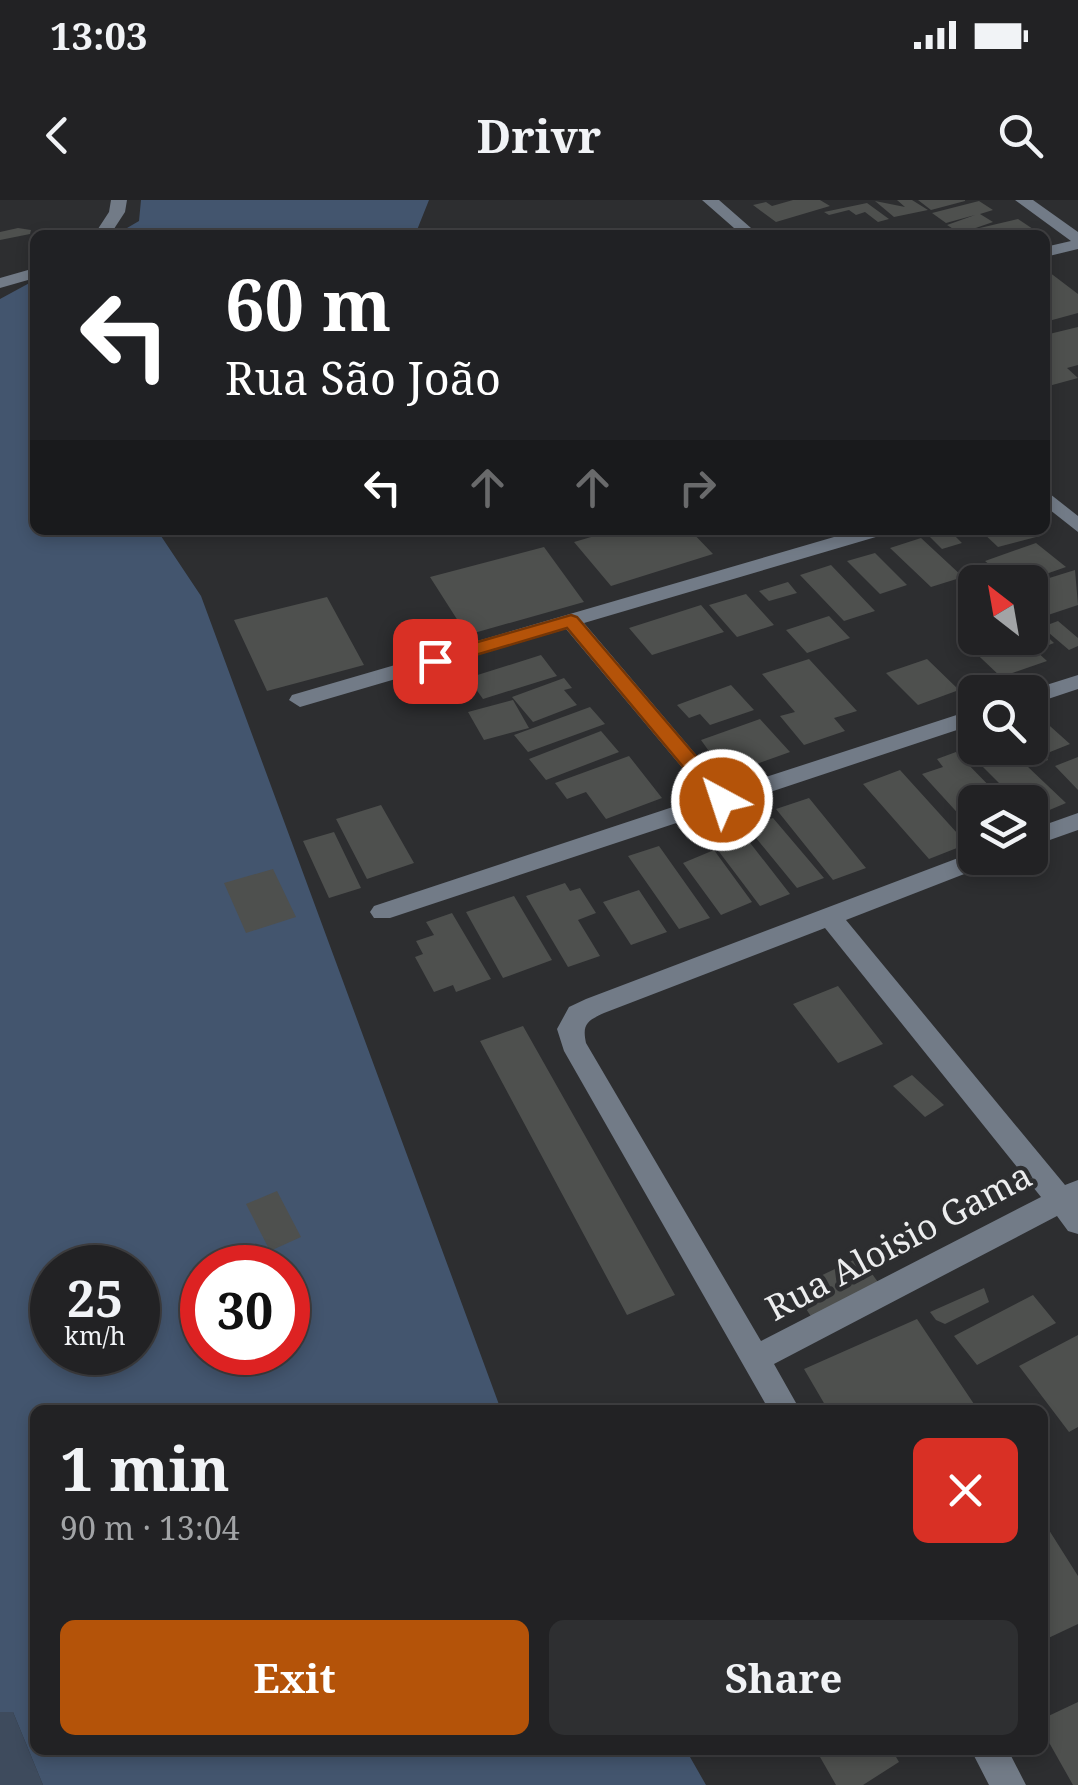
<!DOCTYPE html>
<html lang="en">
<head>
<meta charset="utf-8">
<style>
	:root { --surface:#222224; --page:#2e2f31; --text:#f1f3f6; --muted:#a2a4a6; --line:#3f3f41; --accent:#b45309 }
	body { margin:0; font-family:"Noto Serif",serif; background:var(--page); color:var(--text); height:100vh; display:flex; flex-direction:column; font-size:38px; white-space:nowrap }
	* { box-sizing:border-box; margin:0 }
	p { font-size:32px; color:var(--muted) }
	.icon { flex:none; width:55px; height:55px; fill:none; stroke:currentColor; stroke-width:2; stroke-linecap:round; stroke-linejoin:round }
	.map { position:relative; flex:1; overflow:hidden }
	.panel { position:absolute; left:30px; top:1205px; width:1018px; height:350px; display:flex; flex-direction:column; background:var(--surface); border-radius:15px; box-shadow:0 5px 15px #0003,0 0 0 2px var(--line) }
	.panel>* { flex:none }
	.guide { position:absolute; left:30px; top:30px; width:1020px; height:305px; border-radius:15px; box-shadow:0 5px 15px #0003,0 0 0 2px var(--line); background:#202124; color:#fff; overflow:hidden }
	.needle { width:65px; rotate:329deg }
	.buttons { position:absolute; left:958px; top:365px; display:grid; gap:20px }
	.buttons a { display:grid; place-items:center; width:90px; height:90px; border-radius:15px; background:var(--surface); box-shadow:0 5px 15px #0003,0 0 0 2px var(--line); font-size:50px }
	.speed { position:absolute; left:30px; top:1045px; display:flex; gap:20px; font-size:50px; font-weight:700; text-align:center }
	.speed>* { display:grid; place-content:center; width:130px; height:130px; border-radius:50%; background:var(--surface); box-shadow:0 5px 15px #0003,0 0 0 2px var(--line); line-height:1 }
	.speed small { font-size:25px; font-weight:400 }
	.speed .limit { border:15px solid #d22; background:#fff; color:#111 }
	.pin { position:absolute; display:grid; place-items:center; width:85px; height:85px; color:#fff; margin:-42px; border-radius:20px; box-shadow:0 5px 15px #0006 }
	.me { position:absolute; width:110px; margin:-55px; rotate:320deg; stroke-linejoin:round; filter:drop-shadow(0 0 8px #0008) }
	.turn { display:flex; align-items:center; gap:35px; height:210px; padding:0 30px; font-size:45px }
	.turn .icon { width:130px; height:130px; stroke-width:2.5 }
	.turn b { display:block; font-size:70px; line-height:85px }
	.lanes { display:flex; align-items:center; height:95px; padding:0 30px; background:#0003; justify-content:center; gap:50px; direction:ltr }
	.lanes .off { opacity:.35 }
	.round { display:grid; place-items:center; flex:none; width:105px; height:105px; border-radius:15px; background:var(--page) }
	.summary { display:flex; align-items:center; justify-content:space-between; height:170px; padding:0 30px }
	h1 { font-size:60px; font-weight:700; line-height:75px }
	.button { display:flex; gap:20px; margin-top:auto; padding:20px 30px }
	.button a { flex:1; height:115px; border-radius:15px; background:var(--accent); color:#fff; font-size:40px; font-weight:700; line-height:115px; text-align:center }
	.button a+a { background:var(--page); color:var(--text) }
	.status { display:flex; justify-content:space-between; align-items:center; height:70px; padding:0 50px; background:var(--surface); direction:ltr }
	.status svg { height:28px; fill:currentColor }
	header { display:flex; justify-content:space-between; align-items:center; height:130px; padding:0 30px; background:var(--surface); font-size:45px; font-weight:700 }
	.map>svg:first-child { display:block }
</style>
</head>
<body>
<div class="status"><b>13:03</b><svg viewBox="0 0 49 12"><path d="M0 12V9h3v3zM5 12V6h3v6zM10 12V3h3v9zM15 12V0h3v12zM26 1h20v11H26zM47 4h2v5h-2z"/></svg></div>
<header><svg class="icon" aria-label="back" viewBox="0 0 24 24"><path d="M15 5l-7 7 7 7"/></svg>Drivr<svg class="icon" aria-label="search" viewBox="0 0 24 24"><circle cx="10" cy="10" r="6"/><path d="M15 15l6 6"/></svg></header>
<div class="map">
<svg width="1078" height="1585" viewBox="0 0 1078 1585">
	<rect width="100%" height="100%" fill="#2d2e30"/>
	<path fill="#3e4b5d" d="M0,1512H13L43,1585H0Z"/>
	<path fill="#43556e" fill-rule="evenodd" d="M141,0H429L415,35H115L139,21Z
		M35,80V330H157L201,396L501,1210H35V1550H686L706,1585H43L13,1512H0V99ZM52,1068H138V1152H52ZM202,1068H288V1152H202Z"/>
	<path fill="#4e504e" d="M793,0H820L830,6L776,22L753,5L766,2L772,6Z
		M897,0H912L928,10L894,17L875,1L905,7Z
		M918,0H965V1L931,10Z
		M979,1L993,10L980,14L993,22L967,31L1018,19L1042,35H942L955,30L947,25L975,15L946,23L932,13Z
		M867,3L889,19L878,22L865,12L856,15L849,10L829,15L824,12Z
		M18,28L31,30L30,34L0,40V32Z
		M1049,72L1078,94V113L1045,122V73Z
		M1078,127V165L1067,168L1078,178L1045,187V135Z
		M615,330H690L713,354L611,386L574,342Z
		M923,330H949L962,343L942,349Z
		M985,330H1034L1040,336L998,347L981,331Z
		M921,338L963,377L931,387L890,348Z
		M1036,343L1066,367L1023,382H1010L985,361Z
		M544,347L584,402L467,435L430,377Z
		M875,353L907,385L880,394L847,361Z
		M831,365L875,411L844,421L800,375Z
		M1075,370L1078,405L1042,417L1030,406V384Z
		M788,382L797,393L769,401L759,391Z
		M746,394L774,425L737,437L709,405Z
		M327,397L364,465L267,491L234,420Z
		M701,405L724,432L652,455L629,428Z
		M829,416L850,438L807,453L786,430Z
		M1058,421L1078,438V446L1069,450L1042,427Z
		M1037,427L1054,443L1038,449L1024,438H1030V430Z
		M975,436L1022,438L1047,461L1001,477L963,441Z
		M541,455L557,476L483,499L468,478Z
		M809,459L857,511L834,518L845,531L804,545L780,516L795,512L762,474Z
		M927,459L959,490L918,505L886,473Z
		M564,478L572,488L564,490L577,505L533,522L512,497Z
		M731,485L754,510L710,525L700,514L689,518L677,505Z
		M513,500L529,528L484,540L468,512Z
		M590,507L605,524L528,552L514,535Z
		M1041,518L1070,544L1045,554L1048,560L1037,564L1021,548H1030V522Z
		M760,519L790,552L726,575L701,540Z
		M601,531L619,552L546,580L529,559Z
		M1001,548H1008L1066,603L1033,617L1030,602H1018L974,558Z
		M956,552L1005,602H975V632L922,574L943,567L937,559Z
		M629,556L662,598L606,619L586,592L567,599L555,583Z
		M1078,557V590L1055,566Z
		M900,570L967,644L929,659L863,584Z
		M809,598L866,668L833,680L776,609Z
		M381,605L414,663L367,679L336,619Z
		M773,618L824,678L797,688L747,627Z
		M334,632L361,688L329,698L303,641Z
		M744,635L790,694L760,706L714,645Z
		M659,646L710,718L679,729L628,656Z
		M714,650L752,702L721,715L683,663Z
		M273,669L296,717L246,733L224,683Z
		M565,683L570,691L580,688L596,713L578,720L600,756L568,767L526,696Z
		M639,690L667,732L631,745L603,702Z
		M514,696L552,760L503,778L466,712Z
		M452,713L491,779L456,792L453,785L434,792L415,757L423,754L416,741L434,735L426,722Z
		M838,786L883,844L838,863L793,804Z
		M523,826L675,1095L627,1115L480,841Z
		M912,875L944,905L925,917L893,886Z
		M277,991L301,1037L270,1051L246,1004Z
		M860,1057L880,1085L812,1118L793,1089Z
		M984,1088L989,1102L945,1124L936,1120L930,1112Z
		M1033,1095L1056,1123L977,1165L954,1136Z
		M917,1119L978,1210H828L804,1169Z
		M1078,1135V1227L1069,1232L1019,1166Z
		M1042,1319L1078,1376V1424L1042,1441Z
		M1078,1502V1585H1073L1042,1530V1519Z
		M816,1550H892L899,1562L863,1585H836Z"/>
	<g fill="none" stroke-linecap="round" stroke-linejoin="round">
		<path fill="#727b87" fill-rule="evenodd" d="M111,0H127L125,12L110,35H94L109,12Z
			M702,0H719L759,35H742Z
			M1015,0H1033L1078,32V49L1045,57V47L1071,41Z
			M35,68V78L0,88V78Z
			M1045,290L1078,316V332L1045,306Z
			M858,330H889L886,334L584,423L726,590L975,509V524L390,718H374L370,712L374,706L706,596L566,429L300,507L289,500L292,495Z
			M1078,475V489L1030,505V492H1024Z
			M1078,613V630L1030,647V630Z
			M974,652L975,658H994L990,664L846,720L1065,985L1078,980V1034L1068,1031L1057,1016L774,1164L800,1210H769L564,851L557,829L569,807L586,799ZM825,728L1041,997L761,1141L586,843C582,824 587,821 604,813Z
			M971,1550H1008L1026,1585H989Z"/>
	</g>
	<path fill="#b45309" stroke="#753606" stroke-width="2.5" d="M571,415L577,417L729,595L732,600L729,605H715L567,428L435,467L426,461L429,456Z"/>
	<g text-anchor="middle" stroke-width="9" stroke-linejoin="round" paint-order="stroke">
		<g font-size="35" fill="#ecedee" stroke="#2d2e30">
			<text transform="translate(899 1042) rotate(-28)" y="12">Rua Aloisio Gama</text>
		</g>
	</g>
</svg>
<div class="buttons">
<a><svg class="needle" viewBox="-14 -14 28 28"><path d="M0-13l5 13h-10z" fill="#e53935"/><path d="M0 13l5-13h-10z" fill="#a2a4a6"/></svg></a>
<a><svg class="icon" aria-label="search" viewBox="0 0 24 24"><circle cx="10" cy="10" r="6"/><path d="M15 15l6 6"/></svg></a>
<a><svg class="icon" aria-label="layers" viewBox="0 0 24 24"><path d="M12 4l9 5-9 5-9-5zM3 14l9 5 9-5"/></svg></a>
</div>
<div class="speed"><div>25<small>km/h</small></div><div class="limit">30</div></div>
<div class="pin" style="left:435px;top:461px;background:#d93025"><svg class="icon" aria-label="arrive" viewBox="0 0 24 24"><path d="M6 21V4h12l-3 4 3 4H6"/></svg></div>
<svg class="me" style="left:722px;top:600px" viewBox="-20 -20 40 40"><circle r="17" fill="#b45309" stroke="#fff" stroke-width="3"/><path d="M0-11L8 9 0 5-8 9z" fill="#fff"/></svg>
<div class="guide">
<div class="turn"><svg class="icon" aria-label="left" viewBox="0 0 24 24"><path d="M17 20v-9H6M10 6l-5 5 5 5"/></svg><div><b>60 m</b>Rua São João</div></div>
<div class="lanes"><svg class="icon" aria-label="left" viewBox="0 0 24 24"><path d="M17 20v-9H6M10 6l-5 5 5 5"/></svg><svg class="icon off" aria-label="ahead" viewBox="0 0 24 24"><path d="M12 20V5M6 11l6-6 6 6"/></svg><svg class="icon off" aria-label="ahead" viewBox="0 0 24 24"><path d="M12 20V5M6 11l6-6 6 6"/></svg><svg class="icon off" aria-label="right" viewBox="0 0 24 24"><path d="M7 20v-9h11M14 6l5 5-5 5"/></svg></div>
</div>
<section class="panel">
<div class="summary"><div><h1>1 min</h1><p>90 m · 13:04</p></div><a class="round" style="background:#d93025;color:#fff"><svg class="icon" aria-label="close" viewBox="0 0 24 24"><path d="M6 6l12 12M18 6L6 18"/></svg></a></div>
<div class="button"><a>Exit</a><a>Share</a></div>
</section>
</div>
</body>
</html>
